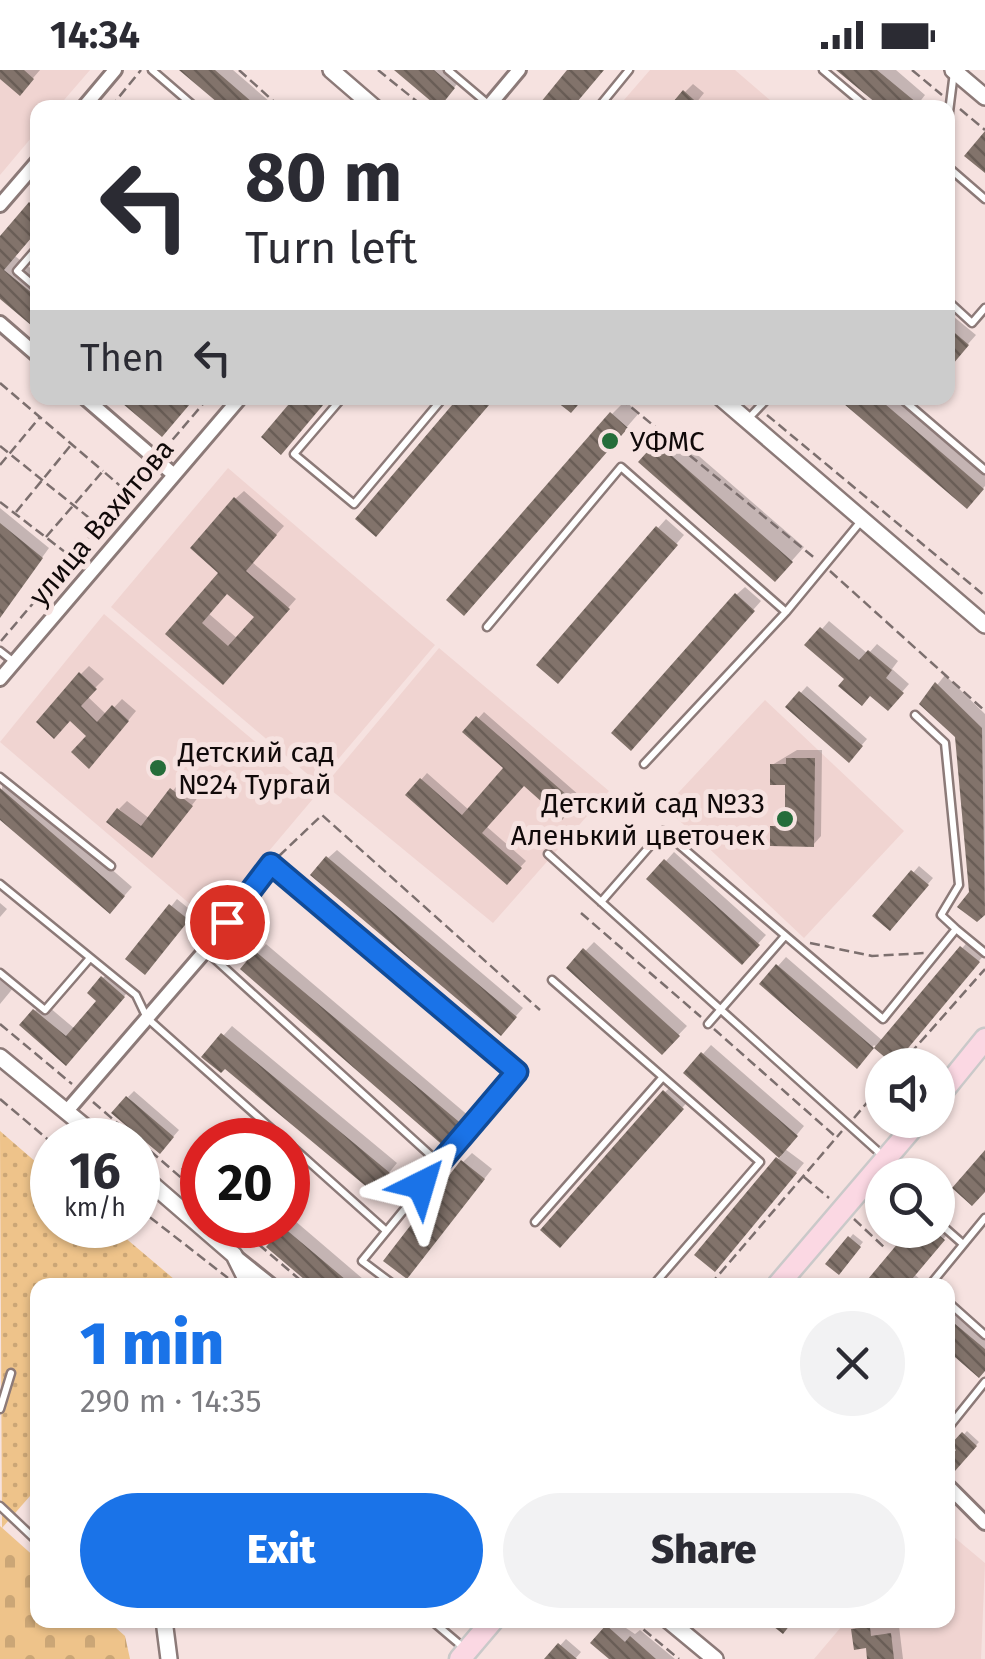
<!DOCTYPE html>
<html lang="en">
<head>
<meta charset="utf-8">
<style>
	:root { --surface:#fff; --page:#f2f2f3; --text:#2b2b33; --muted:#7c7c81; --accent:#1a73e8 }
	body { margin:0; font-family:"Fira Sans",sans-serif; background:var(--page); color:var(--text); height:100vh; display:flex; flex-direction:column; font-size:38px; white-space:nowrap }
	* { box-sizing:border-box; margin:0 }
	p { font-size:32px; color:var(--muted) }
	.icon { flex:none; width:55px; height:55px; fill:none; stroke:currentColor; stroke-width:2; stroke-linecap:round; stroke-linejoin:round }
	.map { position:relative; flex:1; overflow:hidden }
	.drawer { position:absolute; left:30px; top:1208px; width:925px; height:350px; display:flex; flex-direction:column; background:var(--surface); border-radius:20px; box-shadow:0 2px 8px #0004 }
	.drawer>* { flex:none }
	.banner { position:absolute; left:30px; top:30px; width:925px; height:305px; border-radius:20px; box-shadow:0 2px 8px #0004; background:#fff; color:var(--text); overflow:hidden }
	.controls { position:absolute; left:865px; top:978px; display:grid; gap:20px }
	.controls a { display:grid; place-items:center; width:90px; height:90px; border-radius:50%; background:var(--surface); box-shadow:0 2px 8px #0004; font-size:50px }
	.speed { position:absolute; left:30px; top:1048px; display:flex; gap:20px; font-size:50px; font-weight:700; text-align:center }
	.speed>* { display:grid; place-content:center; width:130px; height:130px; border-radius:50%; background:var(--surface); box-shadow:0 2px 8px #0004; line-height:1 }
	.speed small { font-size:25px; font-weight:400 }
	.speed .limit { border:15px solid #d22; background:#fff; color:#111 }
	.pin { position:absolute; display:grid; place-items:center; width:85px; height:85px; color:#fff; margin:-42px; border:5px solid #fff; border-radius:50%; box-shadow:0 2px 10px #0007 }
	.me { position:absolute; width:110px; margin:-55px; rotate:40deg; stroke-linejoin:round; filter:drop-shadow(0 0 8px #0008) }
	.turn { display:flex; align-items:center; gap:35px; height:210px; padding:0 50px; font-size:45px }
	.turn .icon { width:130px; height:130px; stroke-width:2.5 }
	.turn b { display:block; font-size:70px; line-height:85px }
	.then { display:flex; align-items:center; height:95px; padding:0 50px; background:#0003; gap:20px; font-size:38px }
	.round { display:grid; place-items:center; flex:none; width:105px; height:105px; border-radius:52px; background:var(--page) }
	.head { display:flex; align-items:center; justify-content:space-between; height:170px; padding:0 50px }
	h1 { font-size:60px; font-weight:800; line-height:75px; color:var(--accent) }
	.cta { display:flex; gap:20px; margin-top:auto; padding:20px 50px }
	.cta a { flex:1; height:115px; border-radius:60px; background:var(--accent); color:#fff; font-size:40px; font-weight:800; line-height:115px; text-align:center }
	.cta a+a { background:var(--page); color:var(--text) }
	.status { display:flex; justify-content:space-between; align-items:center; height:70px; padding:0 50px; background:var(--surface); direction:ltr }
	.status svg { height:28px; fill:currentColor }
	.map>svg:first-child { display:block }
</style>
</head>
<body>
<div class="status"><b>14:34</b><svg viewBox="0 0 49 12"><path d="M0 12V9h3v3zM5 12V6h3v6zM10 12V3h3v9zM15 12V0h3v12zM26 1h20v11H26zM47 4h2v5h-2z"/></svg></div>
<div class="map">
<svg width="985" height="1589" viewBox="0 0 985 1589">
	<defs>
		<pattern id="cemetery-stones" width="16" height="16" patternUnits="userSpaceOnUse" patternTransform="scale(2.5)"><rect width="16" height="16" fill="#eec38a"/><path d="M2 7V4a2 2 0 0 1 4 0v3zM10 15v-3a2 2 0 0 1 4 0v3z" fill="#cba676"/></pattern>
		<pattern id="park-dots" width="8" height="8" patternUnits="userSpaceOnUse" patternTransform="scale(2.5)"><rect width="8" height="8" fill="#eec38a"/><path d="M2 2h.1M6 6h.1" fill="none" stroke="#cba676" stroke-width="1.8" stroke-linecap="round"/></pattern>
		<pattern id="building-back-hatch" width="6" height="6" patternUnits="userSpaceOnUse" patternTransform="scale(2.5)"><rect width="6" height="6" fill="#82736b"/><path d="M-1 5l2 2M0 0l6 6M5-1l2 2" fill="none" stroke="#695d56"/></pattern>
	</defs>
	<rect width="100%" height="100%" fill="#f6e2e0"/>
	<path fill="#f0d4d1" d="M0,0H90L58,37L38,38L37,61L0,105Z
		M650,0H735L778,37L617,38Z
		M228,398L435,575L318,713L111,537Z
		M104,544L317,724L210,851L0,672Z
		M439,578L609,721L493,853L325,715Z
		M765,630L904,761L804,868L665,737Z
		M948,1462L985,1493L981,1589H814L847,1550H948Z"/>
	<path fill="url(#cemetery-stones)" d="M0,1456L37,1489L38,1550H107L125,1566L130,1589H0Z"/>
	<path fill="url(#park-dots)" d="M0,1061L52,1106V1155H110L181,1215H38L37,1418L2,1458Z"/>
	<path fill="#0003" fill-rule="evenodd" d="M0,0H40L27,15L0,6Z
		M183,0H233L277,38H227Z
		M398,0H452L462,8L447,26Z
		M840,0H896L925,25L915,38Z
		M693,14L704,23L692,38L685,22Z
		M657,30L664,38H649Z
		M38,127V159L15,186L38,204V258L0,226V170Z
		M948,242L976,265L953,291L948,286Z
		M841,328H896L985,404V416L967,436Z
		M625,331L639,343L477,530L612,344Z
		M670,361L804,477L788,495L657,374Z
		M244,421L284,456L252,492L296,529L231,603L168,564L222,503L235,429ZM228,521L257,547L238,569L208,543Z
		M0,438L49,478L3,541L0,538Z
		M666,449L684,465L566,602L658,458Z
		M745,517L761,531L639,669L736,525Z
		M829,551L868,584L877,574L898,591L892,599L909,614L895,630L848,608L822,559Z
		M89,596L104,609L87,626L107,645L122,629L136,641L98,687L89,666L70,648L81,604Z
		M945,605L985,644V841L977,849L958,666L922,634Z
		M807,616L867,669L849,690L788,637Z
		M484,642L580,726L562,746L524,713L486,756L526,791L507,811L408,725L427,703L469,740L507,698L466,662Z
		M797,680H822L821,766L813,775L772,757L788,749V713L772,695Z
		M3,705L132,817L118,833L0,746Z
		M180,712L199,726L160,777L119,739L127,731L150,749Z
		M337,780L523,938L509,954L328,788Z
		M674,782L766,865L742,891L650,809Z
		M919,796L933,808L896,852L876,846Z
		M177,829L193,842L151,896L129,889Z
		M0,833L7,839L0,847Z
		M970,869L985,884L894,991L874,975L865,987L778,896L786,887L883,971Z
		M594,872L687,956L662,982L569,898Z
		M266,874L470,1047L454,1066L244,899Z
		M111,900L132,917L75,984L35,941L43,932L75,959L99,930L103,908Z
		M0,905L14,917L0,934Z
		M232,956L397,1093L382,1111L225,996L205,986Z
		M711,975L804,1056L785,1079L804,1093L723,1190L698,1184L781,1086L686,1003Z
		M674,1014L690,1029L569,1166L665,1022Z
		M134,1021L179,1060L166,1075L128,1027Z
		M472,1083L492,1099L415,1197L463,1092Z
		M938,1148L951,1160L914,1204L927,1215H866L913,1160H938Z
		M294,1150L370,1215H315L270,1177Z
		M853,1164L863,1172L839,1202L829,1194Z
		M948,1232L985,1264V1298L979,1304L948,1278Z
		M967,1361L979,1372L955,1398L949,1392L959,1380L954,1375Z
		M614,1550L635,1564L640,1560L675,1589H624L607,1557Z
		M878,1550L879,1558L899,1556L903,1589H870L868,1575L854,1560L862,1551Z
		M566,1569L581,1582L575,1589H548Z"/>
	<path fill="url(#building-back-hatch)" fill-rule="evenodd" d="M0,0H24L34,9L20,26L0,9Z
		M179,0H215L259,38H224Z
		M394,0H434L455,18L439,38Z
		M567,0H604L572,38H536Z
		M836,0H877L923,38H882Z
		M683,20L703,38H668Z
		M985,61V103L964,86Z
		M29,132L38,139V160L4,200L38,228V261L0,229V166Z
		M948,257L969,275L953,294L948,290Z
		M116,328H195L162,367Z
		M294,328H329L281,385L261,367Z
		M458,328H495L376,467L355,449Z
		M552,328H584L571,343Z
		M837,328H878L984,419L967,439Z
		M610,342L628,358L464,546L446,530Z
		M656,372L793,492L775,512L638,392Z
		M234,427L277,465L246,501L290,539L223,615L165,564L218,503L190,478ZM227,524L254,547L228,576L202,553Z
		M0,453L43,488L0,548Z
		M656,456L678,475L558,614L536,595Z
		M735,523L755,541L631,681L611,663Z
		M820,557L859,590L868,580L892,600L886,608L904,623L888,641L870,626L862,636L838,616L844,609L804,575Z
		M79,602L97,619L81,636L97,652L112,635L129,651L89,699L71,682L86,666L70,651L54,669L36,652Z
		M935,612L982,658L985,845L977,852L957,837L969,822L955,667L919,634Z
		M799,621L863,676L849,693L785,637Z
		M476,646L576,733L562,750L524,716L482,763L522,798L507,815L405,725L420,708L462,745L503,698L462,662Z
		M786,688H815L814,777L770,776V756H785V715H770V694H786Z
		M0,718L125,826L110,844L0,750Z
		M170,718L193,736L152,788L106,752L117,738L141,756Z
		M326,786L517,947L501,966L310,805Z
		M664,789L760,875L742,895L646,809Z
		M911,800L929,815L890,861L872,846Z
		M169,834L189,850L145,905L125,889Z
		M960,876L980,892L894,995L874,978Z
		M583,878L680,966L662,985L566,898Z
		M255,881L464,1056L446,1078L240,899Z
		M776,894L874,978L857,999L759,914Z
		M101,906L125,927L66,996L19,955L33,939L66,966L96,931L87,923Z
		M221,963L390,1103L374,1123L225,999L221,1003L201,987Z
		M701,982L798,1066L779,1088L683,1003Z
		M663,1020L684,1039L560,1178L540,1160Z
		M126,1026L174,1067L160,1084L111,1043Z
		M985,1080V1122L972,1136L952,1118Z
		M195,1082L202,1089V1117L181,1099Z
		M776,1087L797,1103L715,1202L694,1185Z
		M461,1090L485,1109L407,1209L383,1191Z
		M283,1157L352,1215H311L266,1177Z
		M909,1160H933L945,1170L907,1215H863Z
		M848,1166L861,1177L839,1205L825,1194Z
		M948,1248L985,1279V1301L979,1308L948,1281Z
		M962,1362L977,1376L955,1401L948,1389L956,1380L950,1375Z
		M765,1550H794L783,1564Z
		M606,1555L625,1572L630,1566L656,1589H609L590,1573Z
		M870,1557L871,1566L891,1563L894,1589H867L866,1578L854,1580L851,1559Z
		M558,1573L577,1589H544Z"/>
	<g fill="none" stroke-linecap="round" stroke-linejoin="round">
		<g stroke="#8c7a78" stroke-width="11">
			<path id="service" d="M152,0L196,38
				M448,0L488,34
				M823,0L868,38
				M598,38L629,0
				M948,50L954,2
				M948,97L985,129
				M38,177L17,201L38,219
				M948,231L972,253L985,238
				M342,328L294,384L354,434L443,328
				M901,328L985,400
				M748,349L768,328
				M487,557L621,397L786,542
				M0,581L14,592
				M915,645L945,673L959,815L941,845L956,859
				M644,694L786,542L862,450
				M0,707L111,796
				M548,784L882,1085
				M272,795L517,1002L362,1191L394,1215
				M0,814L136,925L147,948L284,1070
				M601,832L663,761L883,949L956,859L985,883
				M206,881L439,1093
				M0,903L45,940L90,888
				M552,910L760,1092L656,1212L659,1215
				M708,954L785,866
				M288,1073L384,1159
				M535,1152L662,1008
				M938,1152L963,1174
				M930,1215L985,1148
				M948,1232L985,1265
				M0,1339L11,1303
				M948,1358L985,1312
				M0,1436L38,1472
				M140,1550H155
				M431,1550L464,1578"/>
		</g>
		<g stroke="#8c7a78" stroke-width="18">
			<path id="minor" d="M83,38L115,0
				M487,38L519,0
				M0,135L38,91
				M0,253L38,286
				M85,328L174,405
				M0,609L240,328
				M66,1042L205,881L271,794
				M236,1187L271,1215
				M948,1416L985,1453"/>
		</g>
		<g stroke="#8c7a78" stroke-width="20">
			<path id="tertiary" d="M331,0L375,38
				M953,0L985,27
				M721,328L985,555
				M0,987L101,1070
				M138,1102L234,1185L249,1215
				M164,1550L169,1589
				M668,1550L715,1589"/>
		</g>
		<g stroke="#cac9c9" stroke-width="25">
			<path id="primary" d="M938,1027L985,969
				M778,1215L919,1050
				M460,1589L493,1550"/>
		</g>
		<path stroke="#7c6f6e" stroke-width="2.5" stroke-dasharray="10 5" stroke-linecap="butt" d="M239,0L281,38
			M378,0L425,38
			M912,0L942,25
			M110,38L141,0
			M960,39L985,60
			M0,313L103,401
			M620,328L817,490
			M767,345L985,526
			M0,376L98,455
			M163,381L208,328
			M0,395L40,347
			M0,432L74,489
			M16,442L71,375
			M46,467L103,401L126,421
			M830,501L985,641
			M1,571L148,398
			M279,786L322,745L540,940
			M581,843L701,947
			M810,873L872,886L925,883
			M0,954L72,1014
			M714,959L836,1067
			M900,995L985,899
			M0,1029L52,1073
			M93,1032L137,1070
			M854,1048L882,1015
			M139,1071L202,1126
			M804,1107L829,1128
			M138,1138L228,1208
			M854,1149L886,1179
			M236,1155L306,1215
			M710,1215L842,1061
			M632,1550L679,1589"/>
		<use href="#service" stroke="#fff" stroke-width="6"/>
		<use href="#minor" stroke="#fff" stroke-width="12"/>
		<use href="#tertiary" stroke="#fff" stroke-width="15"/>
		<use href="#primary" stroke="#fbd8e3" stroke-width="20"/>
	</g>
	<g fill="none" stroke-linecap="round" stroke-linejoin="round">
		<g stroke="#114b97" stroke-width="25">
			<path id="route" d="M227,852L271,794L517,1002L421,1115"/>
		</g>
		<use href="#route" stroke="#1a73e8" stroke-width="18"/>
	</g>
	<g fill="#256d3a" stroke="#f6e2e0" stroke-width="4">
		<circle cx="610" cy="371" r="10"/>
		<circle cx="158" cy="698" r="10"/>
		<circle cx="785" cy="749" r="10"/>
	</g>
	<g text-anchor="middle" stroke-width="10" stroke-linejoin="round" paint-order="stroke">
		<g font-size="28" fill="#100909" stroke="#f6e2e0" text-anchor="start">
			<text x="630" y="381">УФМС</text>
			<text x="178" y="692">Детский сад<tspan x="178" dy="32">№24 Тургай</tspan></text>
			<text x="765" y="743" text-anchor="end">Детский сад №33<tspan x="765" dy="32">Аленький цветочек</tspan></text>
		</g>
		<g font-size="28" fill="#100909" stroke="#f6e2e0">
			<text transform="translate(101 452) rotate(-50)" y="10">улица Вахитова</text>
		</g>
	</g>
</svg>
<div class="controls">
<a><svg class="icon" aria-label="sound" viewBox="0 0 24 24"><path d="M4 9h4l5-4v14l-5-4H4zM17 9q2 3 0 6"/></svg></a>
<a><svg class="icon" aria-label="search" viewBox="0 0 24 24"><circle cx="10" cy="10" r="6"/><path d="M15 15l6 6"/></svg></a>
</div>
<div class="speed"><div>16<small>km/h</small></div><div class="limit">20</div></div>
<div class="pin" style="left:227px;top:852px;background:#d93025"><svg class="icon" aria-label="arrive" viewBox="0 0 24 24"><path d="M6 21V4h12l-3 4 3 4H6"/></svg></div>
<svg class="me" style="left:421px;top:1115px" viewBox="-20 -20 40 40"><path d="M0-17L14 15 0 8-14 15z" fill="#1a73e8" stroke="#fff" stroke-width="4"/></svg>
<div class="banner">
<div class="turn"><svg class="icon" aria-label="left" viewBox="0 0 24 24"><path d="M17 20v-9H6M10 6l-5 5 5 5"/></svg><div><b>80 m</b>Turn left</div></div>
<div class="then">Then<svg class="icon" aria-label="left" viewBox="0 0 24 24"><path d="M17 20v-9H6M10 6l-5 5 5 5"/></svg></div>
</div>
<section class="drawer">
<div class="head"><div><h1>1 min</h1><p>290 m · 14:35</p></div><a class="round"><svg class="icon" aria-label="close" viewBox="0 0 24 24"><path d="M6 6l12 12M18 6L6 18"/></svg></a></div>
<div class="cta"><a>Exit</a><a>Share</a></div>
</section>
</div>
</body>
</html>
